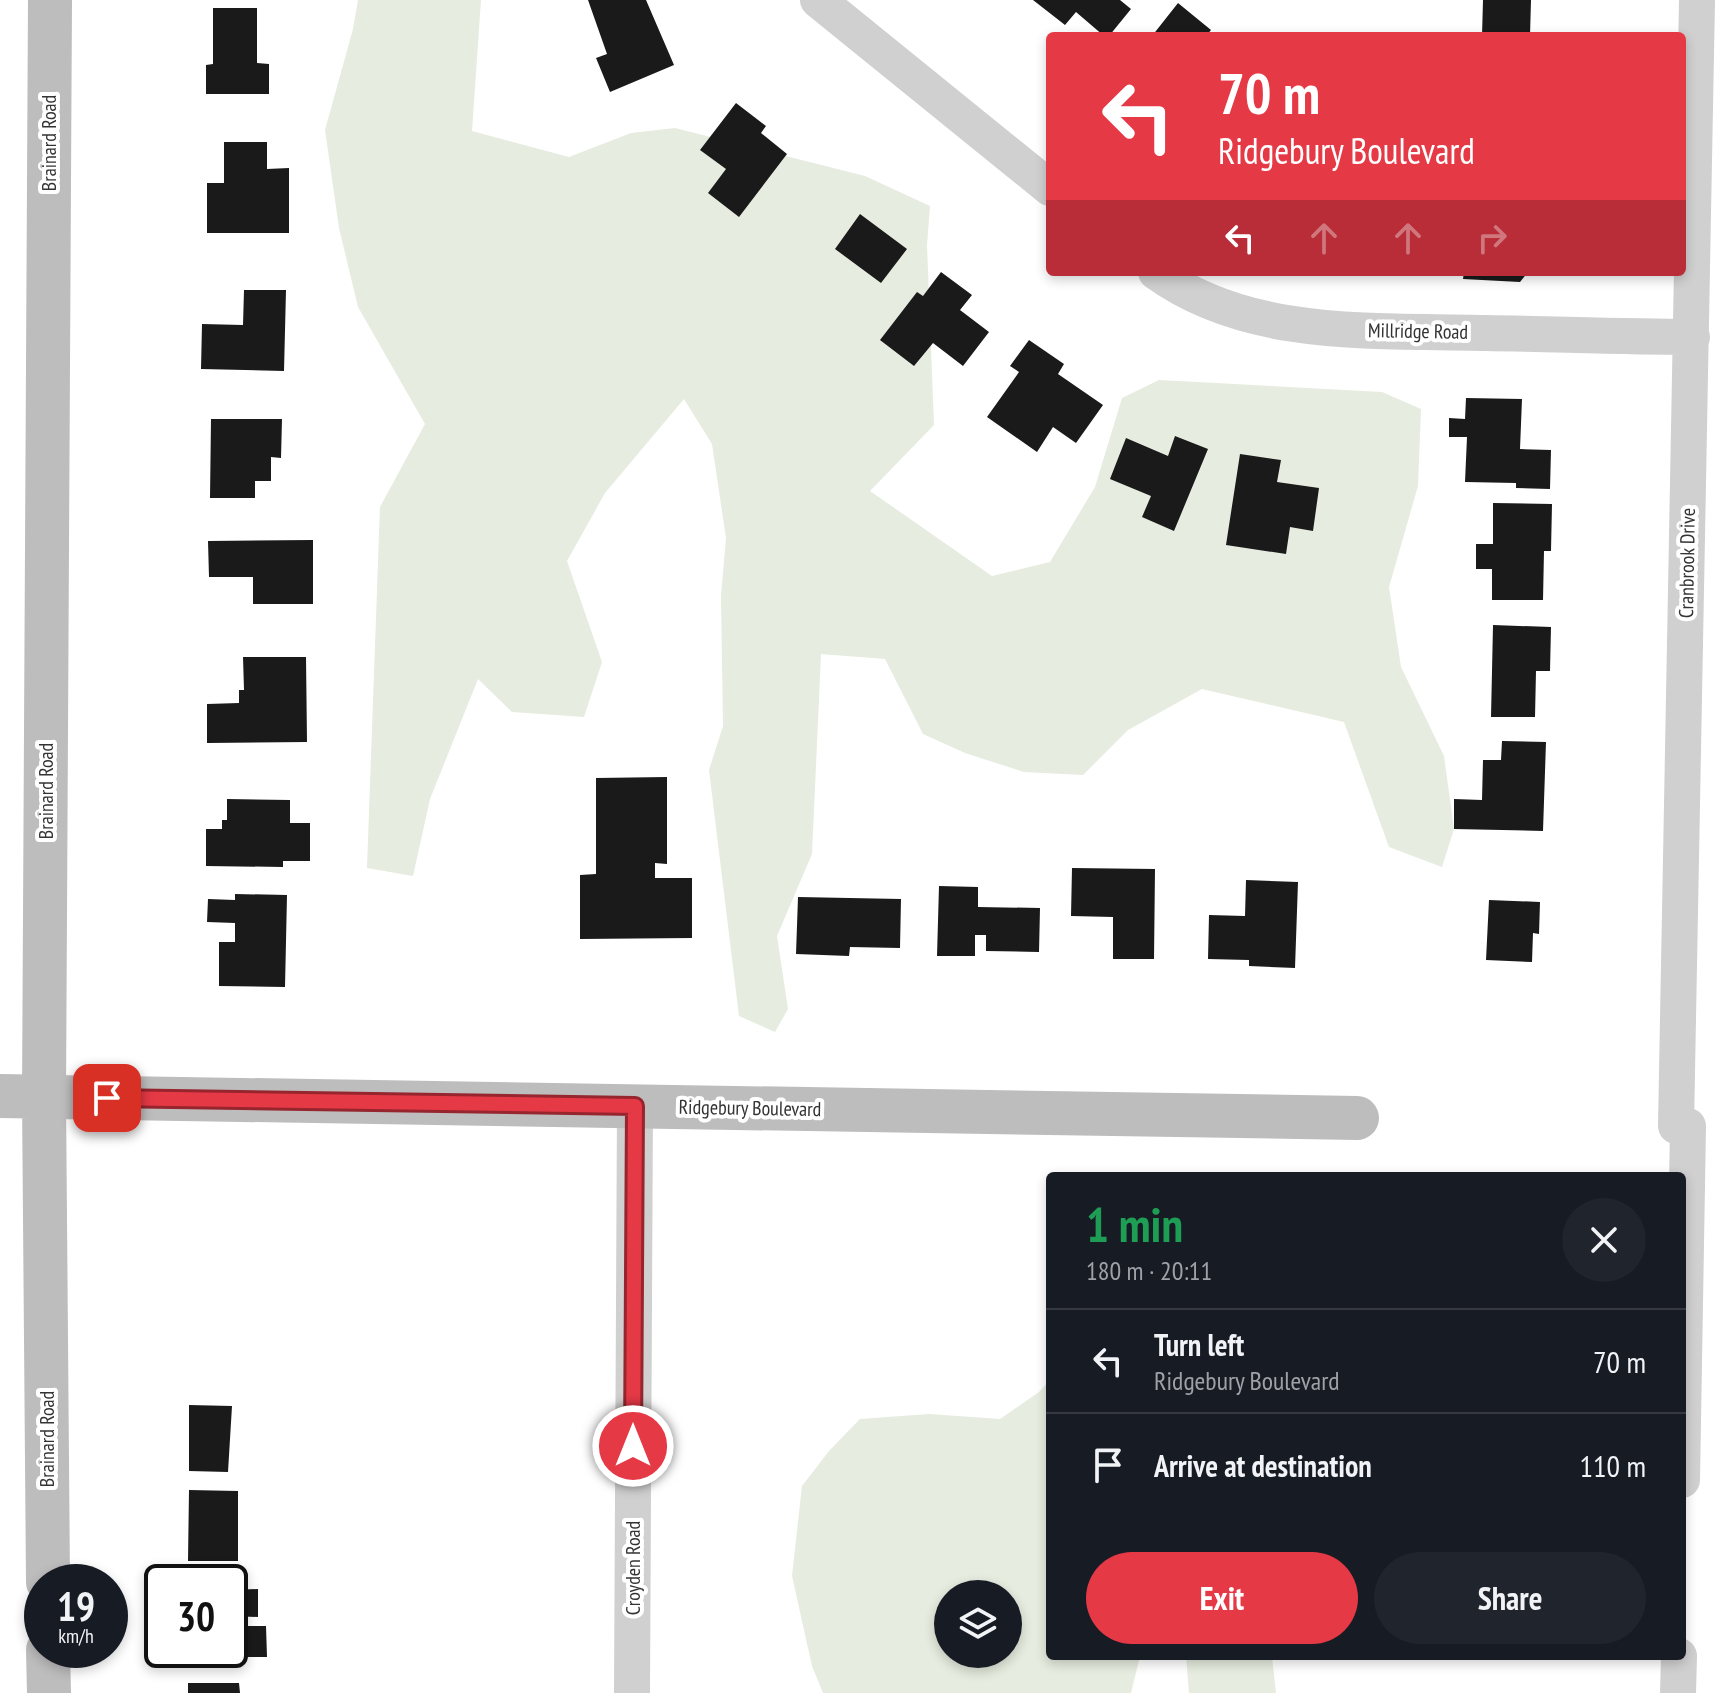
<!DOCTYPE html>
<html lang="en">
<head>
<meta charset="utf-8">
<style>
	:root { --surface:#171b24; --page:#20242c; --text:#f1f3f6; --muted:#9ea1a6; --line:#363941; --accent:#e63946 }
	body { margin:0; font-family:"PT Sans Narrow",sans-serif; background:var(--page); color:var(--text); height:100vh; display:flex; flex-direction:column; font-size:30px; white-space:nowrap }
	* { box-sizing:border-box; margin:0 }
	p { font-size:26px; color:var(--muted) }
	.icon { flex:none; width:44px; height:44px; fill:none; stroke:currentColor; stroke-width:2; stroke-linecap:round; stroke-linejoin:round }
	.map { position:relative; flex:1; overflow:hidden }
	.details { position:absolute; left:1046px; top:1172px; width:640px; height:488px; display:flex; flex-direction:column; background:var(--surface); border-radius:8px; box-shadow:0 4px 12px #0003 }
	.details>* { flex:none }
	.top-card { position:absolute; left:1046px; top:32px; width:640px; height:244px; border-radius:8px; box-shadow:0 4px 12px #0003; background:#e63946; color:#fff; overflow:hidden }
	.fabs { position:absolute; left:934px; top:1580px; display:grid; gap:16px }
	.fabs a { display:grid; place-items:center; width:88px; height:88px; border-radius:50%; background:var(--surface); box-shadow:0 4px 12px #0003; font-size:40px }
	.speed { position:absolute; left:24px; top:1564px; display:flex; gap:16px; font-size:40px; font-weight:700; text-align:center }
	.speed>* { display:grid; place-content:center; width:104px; height:104px; border-radius:50%; background:var(--surface); box-shadow:0 4px 12px #0003; line-height:1 }
	.speed small { font-size:20px; font-weight:400 }
	.speed .limit { border:4px solid #111; border-radius:12px; background:#fff; color:#111 }
	.pin { position:absolute; display:grid; place-items:center; width:68px; height:68px; color:#fff; margin:-34px; border-radius:16px; box-shadow:0 4px 12px #0006 }
	.me { position:absolute; width:88px; margin:-44px; rotate:0deg; stroke-linejoin:round; filter:drop-shadow(0 0 6px #0008) }
	.turn { display:flex; align-items:center; gap:28px; height:168px; padding:0 40px; font-size:36px }
	.turn .icon { width:104px; height:104px; stroke-width:2.5 }
	.turn b { display:block; font-size:56px; line-height:68px }
	.lanes { display:flex; align-items:center; height:76px; padding:0 40px; background:#0003; justify-content:center; gap:40px; direction:ltr }
	.lanes .off { opacity:.35 }
	.round { display:grid; place-items:center; flex:none; width:84px; height:84px; border-radius:42px; background:var(--page) }
	.head { display:flex; align-items:center; justify-content:space-between; height:136px; padding:0 40px }
	h1 { font-size:48px; font-weight:800; line-height:60px; color:#1e9e55 }
	.primary-button { display:flex; gap:16px; margin-top:auto; padding:16px 40px }
	.primary-button a { flex:1; height:92px; border-radius:48px; background:var(--accent); color:#fff; font-size:32px; font-weight:800; line-height:92px; text-align:center }
	.primary-button a+a { background:var(--page); color:var(--text) }
	ul { padding:0; list-style:none }
	li { display:flex; align-items:center; gap:24px; height:104px; padding:0 40px; border-top:2px solid var(--line) }
	li div { flex:1 }
	li b { display:block; font-size:30px }
	li em { font-style:normal }
	.map>svg:first-child { display:block }
</style>
</head>
<body>
<div class="map">
<svg width="1719" height="1693" viewBox="0 0 1719 1693">
	<rect width="100%" height="100%" fill="#fff"/>
	<path fill="#e6ecdf" fill-rule="evenodd" d="M358,0H481L472,131L569,157L631,133L675,128L865,176L930,206L927,245L934,425L870,491L992,576L1050,562L1095,487L1122,398L1159,380L1382,392L1421,409L1418,486L1389,587L1401,667L1444,756L1454,829L1442,867L1389,847L1344,722L1202,689L1128,730L1083,775L1024,772L965,753L923,734L885,659L821,654L812,854L777,936L788,1009L775,1032L739,1016L709,770L723,726L721,596L726,538L712,444L684,399L605,493L567,561L602,662L584,717L512,712L478,679L430,799L413,876L367,868L380,507L425,424L358,307L339,228L325,130L353,29Z
		M1050,1380V1656H1140L1131,1693H823L812,1666L792,1576L802,1486L829,1451L860,1419L929,1414L1000,1419L1039,1392ZM948,1594H1008V1654H948Z
		M1186,1656H1272L1276,1693H1189Z"/>
	<path fill="#1a1a1a" d="M588,0H646L674,65L610,92L596,58L607,54Z
		M1033,0H1120L1131,9L1109,36H1104L1076,12L1065,25Z
		M1483,0H1531L1530,36H1482Z
		M1178,3L1211,30L1206,36H1152Z
		M213,8H257V63L269,64V94H206V65L213,64Z
		M736,103L766,126L761,133L787,154L739,217L708,193L726,169L700,150Z
		M224,142H267V169L289,168V233H207V183H224Z
		M860,214L907,249L881,283L835,249Z
		M941,272L972,295L960,310L989,332L963,366L933,343L914,366L880,340L917,292L923,296Z
		M1464,272H1528L1520,282L1463,279Z
		M244,290H286L284,371L201,369L202,324L243,325Z
		M1029,340L1064,364L1058,374L1103,405L1076,443L1053,427L1037,452L987,417L1019,372L1010,366Z
		M1466,398L1522,399L1520,449L1551,450L1550,489L1516,488V483L1465,482L1467,437H1449V418L1465,419Z
		M211,419H282L281,458L271,457V481H255V498H210Z
		M1175,436L1208,449L1174,531L1142,517L1151,496L1110,479L1126,438L1168,456Z
		M1240,454L1281,460L1277,482L1319,488L1313,531L1290,527L1286,554L1226,545Z
		M1493,503L1552,504L1551,551H1544L1543,600H1492V569H1476V544H1493Z
		M313,540V604H253V577H209L208,541Z
		M1493,625L1551,627L1550,671H1536L1535,717H1491Z
		M243,657H306L307,742L207,743V704L239,703V690H244Z
		M1502,741L1546,742L1543,831L1454,829V799L1482,800L1483,760H1501Z
		M667,777V864L655,863V878H692V938L580,939V875L596,874V778Z
		M227,799L290,800V823H310V861H283V867L206,866V829H222V820H227Z
		M1072,868L1155,869L1154,959H1113V917L1071,916Z
		M1246,880L1298,882L1295,968L1249,966V960L1208,959L1209,915L1245,916Z
		M939,886L978,887V907L1040,908L1039,952L986,951V935H975V956H937Z
		M235,894L287,895L285,987L219,986V942H235V923L207,922L208,899L235,900Z
		M798,897L901,899L900,948L850,947L849,956L796,954Z
		M1489,900L1540,902L1539,934L1533,933L1532,962L1486,960Z
		M189,1405L232,1406L228,1472L189,1471Z
		M189,1490L238,1491V1561H188Z
		M258,1589V1617L230,1616V1590Z
		M230,1626H266L267,1657H188V1650H230Z
		M188,1683H239L240,1693H188Z"/>
	<g fill="none" stroke-linecap="round" stroke-linejoin="round">
		<path stroke="#d0d0d0" stroke-width="36" d="M818,0L1050,188
			M1156,272C1250,340 1376,330 1485,333C1554,334 1623,337 1692,337
			M1676,1126L1697,0
			M1682,1480L1688,1126
			M632,1693L635,1106
			M1678,1693L1679,1656"/>
		<path stroke="#bdbdbd" stroke-width="44" d="M0,1096L1357,1118
			M48,1582L44,1097L50,0
			M48,1650L49,1693"/>
	</g>
	<g fill="none" stroke-linecap="round" stroke-linejoin="round">
		<g stroke="#96252e" stroke-width="20">
			<path id="route" d="M107,1098L635,1106L633,1446"/>
		</g>
		<use href="#route" stroke="#e63946" stroke-width="14"/>
	</g>
	<g text-anchor="middle" stroke-width="8" stroke-linejoin="round" paint-order="stroke">
		<g font-size="20" fill="#333" stroke="#fff">
			<text transform="translate(49 143) rotate(-90)" y="7">Brainard Road</text>
			<text transform="translate(1418 331) rotate(1)" y="7">Millridge Road</text>
			<text transform="translate(1687 563) rotate(-89)" y="7">Cranbrook Drive</text>
			<text transform="translate(46 791) rotate(-90)" y="7">Brainard Road</text>
			<text transform="translate(750 1108) rotate(1)" y="7">Ridgebury Boulevard</text>
			<text transform="translate(47 1439) rotate(-90)" y="7">Brainard Road</text>
			<text transform="translate(633 1568) rotate(-90)" y="7">Croyden Road</text>
		</g>
	</g>
</svg>
<div class="fabs">
<a><svg class="icon" aria-label="layers" viewBox="0 0 24 24"><path d="M12 4l9 5-9 5-9-5zM3 14l9 5 9-5"/></svg></a>
</div>
<div class="speed"><div>19<small>km/h</small></div><div class="limit">30</div></div>
<div class="pin" style="left:107px;top:1098px;background:#d93025"><svg class="icon" aria-label="arrive" viewBox="0 0 24 24"><path d="M6 21V4h12l-3 4 3 4H6"/></svg></div>
<svg class="me" style="left:633px;top:1446px" viewBox="-20 -20 40 40"><circle r="17" fill="#e63946" stroke="#fff" stroke-width="3"/><path d="M0-11L8 9 0 5-8 9z" fill="#fff"/></svg>
<div class="top-card">
<div class="turn"><svg class="icon" aria-label="left" viewBox="0 0 24 24"><path d="M17 20v-9H6M10 6l-5 5 5 5"/></svg><div><b>70 m</b>Ridgebury Boulevard</div></div>
<div class="lanes"><svg class="icon" aria-label="left" viewBox="0 0 24 24"><path d="M17 20v-9H6M10 6l-5 5 5 5"/></svg><svg class="icon off" aria-label="ahead" viewBox="0 0 24 24"><path d="M12 20V5M6 11l6-6 6 6"/></svg><svg class="icon off" aria-label="ahead" viewBox="0 0 24 24"><path d="M12 20V5M6 11l6-6 6 6"/></svg><svg class="icon off" aria-label="right" viewBox="0 0 24 24"><path d="M7 20v-9h11M14 6l5 5-5 5"/></svg></div>
</div>
<section class="details">
<div class="head"><div><h1>1 min</h1><p>180 m · 20:11</p></div><a class="round"><svg class="icon" aria-label="close" viewBox="0 0 24 24"><path d="M6 6l12 12M18 6L6 18"/></svg></a></div>
<ul>
<li><svg class="icon" aria-label="left" viewBox="0 0 24 24"><path d="M17 20v-9H6M10 6l-5 5 5 5"/></svg><div><b>Turn left</b><p>Ridgebury Boulevard</p></div><em>70 m</em></li>
<li><svg class="icon" aria-label="arrive" viewBox="0 0 24 24"><path d="M6 21V4h12l-3 4 3 4H6"/></svg><div><b>Arrive at destination</b></div><em>110 m</em></li>
</ul>
<div class="primary-button"><a>Exit</a><a>Share</a></div>
</section>
</div>
</body>
</html>
